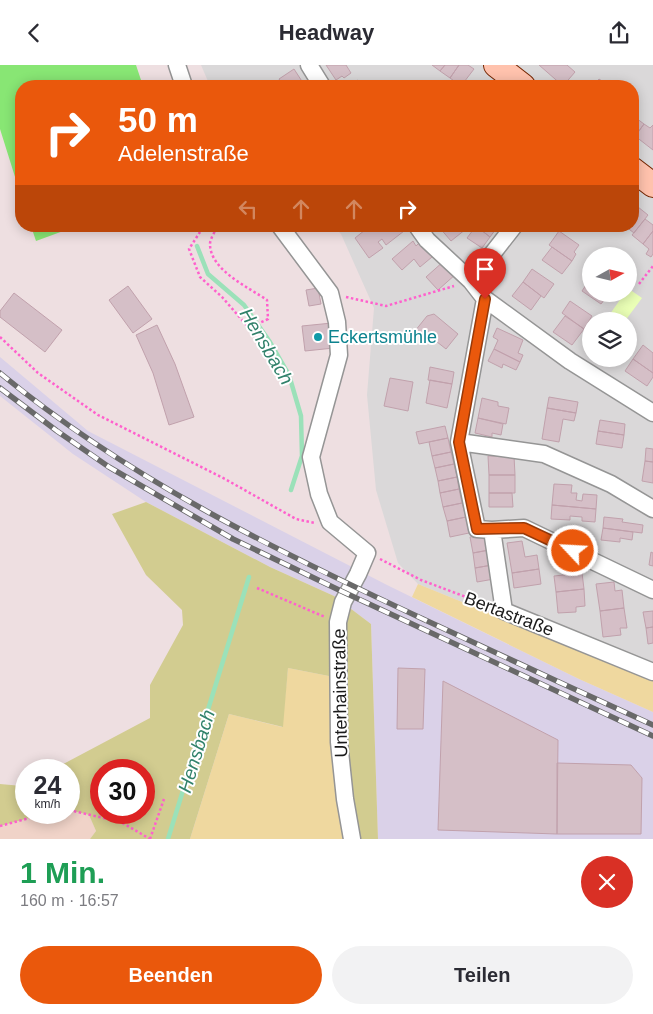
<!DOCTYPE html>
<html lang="de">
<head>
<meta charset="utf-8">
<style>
	:root { --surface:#fff; --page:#f2f2f3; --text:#2b2b33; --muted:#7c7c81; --accent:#ea580c }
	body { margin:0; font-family:Arial,sans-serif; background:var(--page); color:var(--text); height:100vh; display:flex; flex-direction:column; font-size:19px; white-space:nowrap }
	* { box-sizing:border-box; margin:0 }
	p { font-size:16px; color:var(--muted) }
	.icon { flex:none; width:28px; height:28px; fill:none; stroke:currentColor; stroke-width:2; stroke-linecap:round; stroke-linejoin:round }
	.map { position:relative; height:774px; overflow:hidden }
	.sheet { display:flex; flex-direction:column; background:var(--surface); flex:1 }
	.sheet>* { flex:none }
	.hud { position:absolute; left:15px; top:15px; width:624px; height:152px; border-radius:20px; box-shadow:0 2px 12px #0003; background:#ea580c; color:#fff; overflow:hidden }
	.needle { width:32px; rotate:82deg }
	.tools { position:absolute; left:582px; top:182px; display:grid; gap:10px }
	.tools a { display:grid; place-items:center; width:55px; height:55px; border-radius:50%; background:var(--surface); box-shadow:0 2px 12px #0003; font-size:25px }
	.speed { position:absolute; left:15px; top:694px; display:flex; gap:10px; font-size:25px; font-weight:700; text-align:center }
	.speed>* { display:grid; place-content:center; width:65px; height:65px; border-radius:50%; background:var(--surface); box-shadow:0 2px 12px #0003; line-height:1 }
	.speed small { font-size:12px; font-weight:400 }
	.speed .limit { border:8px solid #d22; background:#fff; color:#111 }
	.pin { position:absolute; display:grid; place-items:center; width:42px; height:42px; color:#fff; margin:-51px -21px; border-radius:50% 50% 50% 0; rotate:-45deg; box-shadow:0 0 5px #0007 }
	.pin .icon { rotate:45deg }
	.me { position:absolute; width:55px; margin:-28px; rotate:295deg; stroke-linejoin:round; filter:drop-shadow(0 0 4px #0008) }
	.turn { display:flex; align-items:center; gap:18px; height:105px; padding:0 20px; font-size:22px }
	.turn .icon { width:65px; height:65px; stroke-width:2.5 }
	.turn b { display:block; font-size:35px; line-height:42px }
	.lanes { display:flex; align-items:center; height:48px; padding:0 20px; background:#0003; justify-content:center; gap:25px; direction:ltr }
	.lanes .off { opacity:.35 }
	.round { display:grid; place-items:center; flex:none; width:52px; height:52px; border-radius:26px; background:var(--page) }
	.summary { display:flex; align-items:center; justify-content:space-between; height:85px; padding:0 20px }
	h1 { font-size:30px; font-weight:700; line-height:38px; color:#1e9e55 }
	.cta { display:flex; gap:10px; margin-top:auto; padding:10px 20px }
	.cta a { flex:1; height:58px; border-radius:30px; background:var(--accent); color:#fff; font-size:20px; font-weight:700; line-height:58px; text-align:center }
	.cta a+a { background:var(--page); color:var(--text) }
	header { display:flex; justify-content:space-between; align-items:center; height:65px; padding:0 20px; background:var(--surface); font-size:22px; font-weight:700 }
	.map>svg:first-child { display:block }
</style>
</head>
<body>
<header><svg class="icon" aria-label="back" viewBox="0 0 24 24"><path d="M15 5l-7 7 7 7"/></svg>Headway<svg class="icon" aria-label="share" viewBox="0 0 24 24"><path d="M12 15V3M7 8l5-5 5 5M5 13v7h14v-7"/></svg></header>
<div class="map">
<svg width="653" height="774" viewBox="0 0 653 774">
	<rect width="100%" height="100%" fill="#eedfe1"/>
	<path fill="#dad8d9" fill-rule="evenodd" d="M201,0H653V615L418,519L398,498L376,425L367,330L374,243L341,169L333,161H632V21H210ZM591,191H629V229H591ZM591,256H629V294H591Z"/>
	<path fill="#dad1e8" d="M0,292L88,366L387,520L579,614L653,647V774H378L371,559L334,531L270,502L146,437L73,389L0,331Z"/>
	<path fill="#f0d3c8" d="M69,745L89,750L96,766L90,774H0V761L48,748H69Z"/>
	<path fill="#efd89f" d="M418,519L653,615V647L579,614L412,532Z
		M288,603L339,613L352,774H190L229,649L282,662Z"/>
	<path fill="#d2cc90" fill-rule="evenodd" d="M146,437L270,502L334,531L371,559L378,774H352L339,613L288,603L283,662L229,649L190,774H90L96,766L89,750L69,745V705H52L150,653V620L183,560L182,545L146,510L112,449ZM101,705H144V748H101Z
		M0,719L22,721L26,719V748H48L0,761Z"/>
	<path fill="#eaffb6" d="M629,224L642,233L625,256H620L610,249L624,229H629Z"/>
	<path fill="#88e674" d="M0,0H136L143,21H21V131L0,64Z
		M31,161H77L36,176Z"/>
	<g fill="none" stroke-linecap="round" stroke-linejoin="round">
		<path stroke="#9be1b9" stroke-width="4.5" d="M197,181L208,209L244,240L270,277L289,310L301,351L302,391L291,425
			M168,774L249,512"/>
	</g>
	<path fill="#d5bfc7" stroke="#c1a1ac" d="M326,0H346L351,8L344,13L342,11L336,15Z
		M432,0H445L440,6Z
		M445,0H459L450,13L440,6Z
		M459,0H468L474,4L461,21L450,13Z
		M539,0H567L575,7L563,21Z
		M294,4L305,21H283L279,14Z
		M599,14L609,21H585L588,17L594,21Z
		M358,15L362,21H348Z
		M632,50L644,59L634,73L632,72Z
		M644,59L650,63L653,60V85L635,71Z
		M638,142L648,150L634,168L625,161H632V150Z
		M645,154L653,160V166L643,179L632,170Z
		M370,161H400L404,166L386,180L382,174L378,177L383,183L369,193L355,173Z
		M464,161L466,164L451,176L439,162Z
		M476,161H498L490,172Z
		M476,161L490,172L482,183L467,173Z
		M559,166L579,180L574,187L576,189L572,196L549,180Z
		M653,166V189L651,192L646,189L649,184L643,179Z
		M413,176L416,181L420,177L432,192L420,202L414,194L402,205L392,194Z
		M552,182L572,196L562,209L542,195Z
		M444,196L456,209L438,225L426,212Z
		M532,204L554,219L544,233L523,217Z
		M590,214L591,229H609L601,239L582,226Z
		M523,217L541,231L531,245L512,231Z
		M128,221L152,254L133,268L109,235Z
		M318,223L321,239L309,241L306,225Z
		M14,228L62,265L45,287L0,252V246Z
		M570,236L592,251L584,264L562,248Z
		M434,249L458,269L446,284L427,269L424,274L415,266L427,251Z
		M565,251L584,264L572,280L553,267Z
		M332,258L334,283L305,286L302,261Z
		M157,260L175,299L194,352L169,360L153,308L136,270Z
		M497,263L523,275L518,288L523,290L520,297L494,284L498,275L493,272Z
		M643,280L653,288V308L633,294Z
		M494,284L520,297L516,305L503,299L502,303L488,296Z
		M633,294L653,308V312L647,321L625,306Z
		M430,302L454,307L452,319L428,315Z
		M390,313L413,317L408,346L384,341Z
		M430,315L452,319L447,343L426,338Z
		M549,332L578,337L576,348L547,343Z
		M482,333L498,337V341L509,343L506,359L478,353Z
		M547,343L576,348L574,356L563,354L559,377L542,374Z
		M478,353L503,359L501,370L492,368V372L475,368Z
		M600,355L625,359L624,370L598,366Z
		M445,361L448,373L419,379L416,367Z
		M598,366L624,370L622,383L596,379Z
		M448,373L451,387L432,391L429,377Z
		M646,383L653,384V397L645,396Z
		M451,387L454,399L435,403L432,391Z
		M488,391H514L515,410H489Z
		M645,396L653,397V418L642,416Z
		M454,399L457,412L438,416L435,403Z
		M489,410H515V428H489Z
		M457,412L459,424L440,428L438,416Z
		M554,419L572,420L571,428H577L576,435L582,436L583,429L597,430L596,444L552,440Z
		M459,424L462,438L443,442L440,428Z
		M489,428H512L513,442H489Z
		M462,438L466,452L447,456L443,442Z
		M552,440L596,444L595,457L582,456V452L570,451V455L551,454Z
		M466,452L469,468L450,472L447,456Z
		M604,452L623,454L622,457L643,460L642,468L603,463Z
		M603,463L633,467L632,475L620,473V477L601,475Z
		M487,469L489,485L473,488L470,472Z
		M522,476L525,492L537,490L539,504L512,508L507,478Z
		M489,485L492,500L475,503L473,488Z
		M651,487L653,488V501L649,500Z
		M492,500L494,514L477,517L475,503Z
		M539,504L541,519L514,523L512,508Z
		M582,508L584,524L556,527L554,511Z
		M614,517L615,526L622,525L624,543L600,546L596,519Z
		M584,524L585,541L576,542V547L558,548L556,527Z
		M624,543L627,563H620L621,570L603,572L600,546Z
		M653,546V562L646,563L643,547Z
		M653,562V578L648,579L646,563Z
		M398,603L425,604L423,664H397Z
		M443,616L558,675L557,769L438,765Z
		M557,698L631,700L642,713L641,769H557Z"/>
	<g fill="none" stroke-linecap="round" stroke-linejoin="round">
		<g stroke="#959595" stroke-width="19">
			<path id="minor" d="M177,0L184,21
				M309,0L322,21
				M280,161L330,228L337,257L339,290L311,392L319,429L330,457L367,488L358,509L343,537L338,557L339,677L345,734L352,774
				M417,161L427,175L471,216L485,234L570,296L653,348
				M471,216L514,161
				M485,234L459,377L477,464L492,465L504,546L653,607
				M459,377L544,389L611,419L653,444
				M492,465L524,463L653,525"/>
		</g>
		<g stroke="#752500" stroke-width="26">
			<path id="secondary" d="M496,0L523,21
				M632,104L653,120"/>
		</g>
		<path stroke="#ff60cd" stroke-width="2.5" stroke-dasharray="2.5 2.5" stroke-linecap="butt" d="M214,161L200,167L189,184L200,212L222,232L249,263L268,254L267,235C248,222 210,205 210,179C210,174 215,166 218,161
			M639,219L653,201
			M346,232L386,241L454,221
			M0,272L38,308L98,350L225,414L296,454L315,458
			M380,494L421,515L490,541
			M257,523L325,552
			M69,745L121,757L150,774
			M0,761L48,748
			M150,774L164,734"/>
		<use href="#minor" stroke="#fff" stroke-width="16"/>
		<use href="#secondary" stroke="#ffc2ad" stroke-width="24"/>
		<g stroke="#696969" stroke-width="5.5">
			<path id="rail" d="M0,308C127,413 275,485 423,554C500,590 576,625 653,660
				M0,323L57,366L109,402L233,474L339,525L653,671"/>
		</g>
		<use href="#rail" stroke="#fff" stroke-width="4" stroke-dasharray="11" stroke-linecap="butt"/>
	</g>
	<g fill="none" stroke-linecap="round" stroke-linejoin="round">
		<g stroke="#983908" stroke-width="12">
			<path id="route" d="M485,234L459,377L477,464L524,463L573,486"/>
		</g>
		<use href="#route" stroke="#ea580c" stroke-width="9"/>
	</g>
	<circle fill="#0f9aa8" stroke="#fff" stroke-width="2" cx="318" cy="272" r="5"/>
	<g text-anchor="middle" stroke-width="4" stroke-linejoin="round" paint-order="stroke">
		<g font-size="18" fill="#0d838f" stroke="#fff" text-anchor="start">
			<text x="328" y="278">Eckertsmühle</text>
		</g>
		<g font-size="18" fill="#1b1b1b" stroke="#fff">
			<text transform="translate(509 549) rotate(21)" y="6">Bertastraße</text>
			<text transform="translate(340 628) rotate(-91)" y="6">Unterhainstraße</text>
		</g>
		<g font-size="19" font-style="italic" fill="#31826b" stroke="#fff">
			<text transform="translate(267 281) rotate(59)" y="7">Hensbach</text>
			<text transform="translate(196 686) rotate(-73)" y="7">Hensbach</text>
		</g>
	</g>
</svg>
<div class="tools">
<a><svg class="needle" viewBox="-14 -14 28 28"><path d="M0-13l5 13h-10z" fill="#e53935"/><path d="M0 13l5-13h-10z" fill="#7c7c81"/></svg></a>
<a><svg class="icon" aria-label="layers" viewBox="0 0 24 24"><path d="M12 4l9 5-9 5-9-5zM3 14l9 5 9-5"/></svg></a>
</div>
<div class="speed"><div>24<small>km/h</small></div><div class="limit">30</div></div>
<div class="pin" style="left:485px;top:234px;background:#d93025"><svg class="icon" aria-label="arrive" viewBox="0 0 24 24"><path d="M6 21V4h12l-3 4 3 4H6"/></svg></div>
<svg class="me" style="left:573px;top:486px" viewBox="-20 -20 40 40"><circle r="17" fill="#ea580c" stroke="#fff" stroke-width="3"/><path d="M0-11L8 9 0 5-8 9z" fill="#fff"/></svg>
<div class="hud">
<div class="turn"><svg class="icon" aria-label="right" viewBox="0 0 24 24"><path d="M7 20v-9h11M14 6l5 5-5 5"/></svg><div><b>50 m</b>Adelenstraße</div></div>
<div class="lanes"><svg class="icon off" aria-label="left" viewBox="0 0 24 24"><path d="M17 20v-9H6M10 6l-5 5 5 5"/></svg><svg class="icon off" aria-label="ahead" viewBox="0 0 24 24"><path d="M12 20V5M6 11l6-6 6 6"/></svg><svg class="icon off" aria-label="ahead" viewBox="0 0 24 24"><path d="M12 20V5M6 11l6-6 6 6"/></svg><svg class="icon" aria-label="right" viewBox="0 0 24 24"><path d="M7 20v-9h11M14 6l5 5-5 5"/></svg></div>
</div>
</div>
<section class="sheet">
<div class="summary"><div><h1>1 Min.</h1><p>160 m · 16:57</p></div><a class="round" style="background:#d93025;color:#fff"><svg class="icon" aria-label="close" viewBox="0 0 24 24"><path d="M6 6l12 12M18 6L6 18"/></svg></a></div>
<div class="cta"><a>Beenden</a><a>Teilen</a></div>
</section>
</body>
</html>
